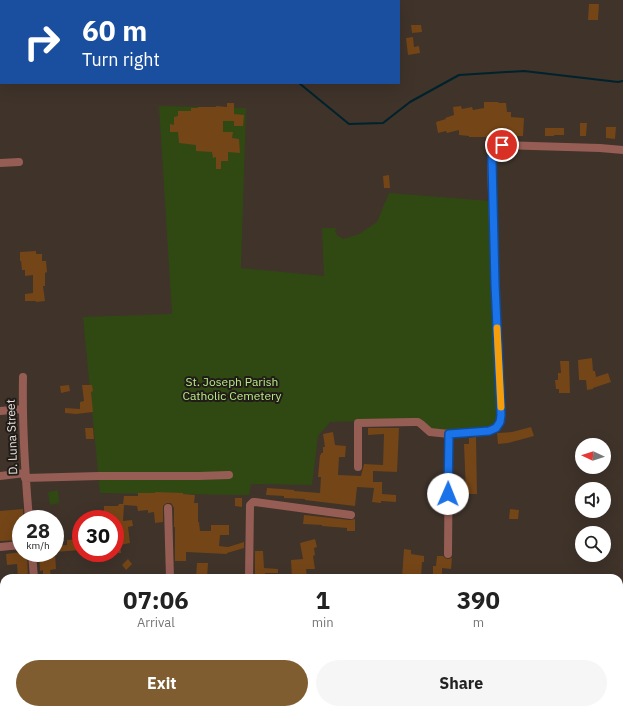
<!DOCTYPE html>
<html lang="en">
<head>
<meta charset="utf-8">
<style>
	:root { --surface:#fff; --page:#f6f6f6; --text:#222; --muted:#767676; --accent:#805d30 }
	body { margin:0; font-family:"IBM Plex Sans",sans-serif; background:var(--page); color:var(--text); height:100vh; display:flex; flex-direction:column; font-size:15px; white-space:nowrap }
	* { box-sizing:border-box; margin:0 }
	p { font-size:13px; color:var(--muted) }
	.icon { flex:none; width:22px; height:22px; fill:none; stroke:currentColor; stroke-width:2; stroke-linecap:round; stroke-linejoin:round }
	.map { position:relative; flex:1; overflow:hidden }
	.details { position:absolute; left:0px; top:574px; width:623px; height:140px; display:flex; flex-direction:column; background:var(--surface); border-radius:12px 12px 0 0; box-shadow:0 4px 16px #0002 }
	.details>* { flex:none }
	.hud { position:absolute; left:0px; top:0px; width:400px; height:84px; box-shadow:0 4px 16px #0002; background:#1a4fa0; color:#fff; overflow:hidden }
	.needle { width:26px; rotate:274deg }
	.buttons { position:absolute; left:575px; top:438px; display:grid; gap:8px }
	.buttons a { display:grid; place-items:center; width:36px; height:36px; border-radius:50%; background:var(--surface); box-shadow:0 4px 16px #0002; font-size:20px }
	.speed { position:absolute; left:12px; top:510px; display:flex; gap:8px; font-size:20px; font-weight:700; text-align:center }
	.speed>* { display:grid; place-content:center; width:52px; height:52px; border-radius:50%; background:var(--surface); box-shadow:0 4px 16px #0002; line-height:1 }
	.speed small { font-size:10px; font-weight:400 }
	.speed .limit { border:6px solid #d22; background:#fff; color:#111 }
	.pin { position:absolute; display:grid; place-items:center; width:34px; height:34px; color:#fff; margin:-17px; border:2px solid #fff; border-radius:50%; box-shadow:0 1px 4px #0007 }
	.me { position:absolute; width:44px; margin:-22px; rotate:1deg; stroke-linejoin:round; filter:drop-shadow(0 0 3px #0008) }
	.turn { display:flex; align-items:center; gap:14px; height:84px; padding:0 16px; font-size:18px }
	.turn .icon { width:52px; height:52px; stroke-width:2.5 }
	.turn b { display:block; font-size:28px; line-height:34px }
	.eta { display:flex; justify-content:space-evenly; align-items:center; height:68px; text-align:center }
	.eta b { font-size:24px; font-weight:700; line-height:28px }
	.button { display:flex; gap:8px; margin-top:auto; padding:8px 16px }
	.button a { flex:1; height:46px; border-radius:24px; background:var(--accent); color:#fff; font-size:16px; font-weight:700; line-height:46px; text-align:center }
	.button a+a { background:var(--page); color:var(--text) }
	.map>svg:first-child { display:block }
</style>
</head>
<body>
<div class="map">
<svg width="623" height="714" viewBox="0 0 623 714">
	<rect width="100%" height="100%" fill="#3f332a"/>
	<path fill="#304913" d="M159,106L246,108L241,268L324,276L322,228H337L335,231L337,235L343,239L359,234L377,222L389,193L490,201L498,416L495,424L489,429L431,431L413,419L330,422L318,436L312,485L251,484L249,495L100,493L83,317L172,314Z
		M58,490L59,503L50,505L48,492Z
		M331,710H363L362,714H334Z"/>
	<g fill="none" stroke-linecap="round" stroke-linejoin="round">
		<path stroke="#00222c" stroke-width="2" d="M0,19L1,20
			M299,83L349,124L383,123L410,102L459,75L524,71L618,82L623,81"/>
	</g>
	<path fill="#744517" d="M589,4H599L598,20H588Z
		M411,25H421L422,32L412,33Z
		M413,37L414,47L419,46L420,53L408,55L406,38Z
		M484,102H499L498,103H506L507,112H511V117L524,118L523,136H496V138H486V137H469V136L459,135V130L447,133L446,131L438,133L436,122L446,119L445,118L454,115L453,107L461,106L462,109L472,107L473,110L484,108Z
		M227,103H234V114L244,115L243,126H234V121H223V132H233L232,138L239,139L240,153L228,152V161H221V169H216V157L213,158L212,152L196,151V145L179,143L178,132H170V124L174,125V117L178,116V111H191V108H198V107H216V106L227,107Z
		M580,123H587L586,136H580Z
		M606,127H616L615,139L606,138Z
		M545,128H564V135H554V136H545Z
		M389,175L390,188H384L383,176Z
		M36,251V254H42V261H46L47,272L45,273V286H43L45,301L36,302V301H25V294L33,293V275L25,276V270H22L21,261H20V252Z
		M592,358L593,371H595L596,377L608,373L611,382L593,388V389L587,390L586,380H579L578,360Z
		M560,361H569L570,393H559V389H556L555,380H558V373H561Z
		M69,385L70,391L61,393L60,386Z
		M82,385H92L93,391L91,392L93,412L76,414L65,413V408L80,409V402L84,401Z
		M531,427L534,436L508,443L498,444L497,433L512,432Z
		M85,428H93L94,439H86Z
		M368,428H399L397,472L373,471V482H382V494L396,495V502L381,501V503L372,502L374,488L357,487L355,506L305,500V499L284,498V496L266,495L267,488L282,489L294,490V491L320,493L321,477H318L320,455H321V453H323V447H325L323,434L333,432L335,445L346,446L345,457H339L338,475L361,476L364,464L383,465L384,434L368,435Z
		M476,437L477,494H466L464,444H469V438Z
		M155,492L183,493V494L195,495L194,503H198V522H199L200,531H211V525H229V535H220L219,546L228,547L244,542V548L227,553V554L186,552V561H175V527H174V508L171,503H167L165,504L163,506V522L155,523L154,512L148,513V510L138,511L137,506L124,505L123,521L132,520L133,526L128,527L130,543L120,545L121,553H115V519H105V517H104V506H118L119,504H123L124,496H138V493H155Z
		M235,498H242V507L235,506Z
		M23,509V519H21V540L0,541V511Z
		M510,509L519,510L518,519H509Z
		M304,515L350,520L355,519V531H347V528L322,526V525L303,524Z
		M79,539L80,550L55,552V546L67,545V540Z
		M315,539L317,547L314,548L315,555L313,556L315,569H306L307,578H292L291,560L303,559L300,543Z
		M404,549L411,550V554L424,556V562H422L421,578H402Z
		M255,551H263L264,568L278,569V573H265V575H255Z
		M21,552V553H27L28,578H18L17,564L7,565L6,554Z
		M39,553H55L56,569L50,570L51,578H43V570L40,571Z
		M437,556H443L445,558L448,559L452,558L451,569L442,568V577H433V566H436Z
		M128,559L132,564L126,570L122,565Z
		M197,563H208L207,578H196Z"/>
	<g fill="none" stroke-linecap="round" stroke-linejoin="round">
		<path stroke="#965d55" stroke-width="8" d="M0,163L19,162
			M23,377C22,425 25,472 29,519
			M0,411L22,409
			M358,467V423L413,422H418L421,424L430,432L449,434L489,431L496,427L500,422L501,415L495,284L491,161C492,151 492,149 502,145L600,148L623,150
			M0,476L25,473
			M25,478L99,476H199L229,475
			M168,508L170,578
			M0,547L21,545
			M32,553L34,578
			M448,554L449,434
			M249,578L250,505L253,502H255L351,515
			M0,682L4,681
			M45,710L46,714
			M479,714V710"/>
		<path stroke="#ca7065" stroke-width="10" d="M0,614H4
			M619,628H623
			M283,710V714"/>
	</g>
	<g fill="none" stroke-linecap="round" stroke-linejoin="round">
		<g stroke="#114b97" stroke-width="10">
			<path id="route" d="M448,494L449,434L489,431L496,428L500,422L501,415L495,284L492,161C492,151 492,149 502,145"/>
		</g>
		<use href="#route" stroke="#1a73e8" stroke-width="7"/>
		<path stroke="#f59e0b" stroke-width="7" d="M497,328L501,407"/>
	</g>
	<g text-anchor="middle" stroke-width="4" stroke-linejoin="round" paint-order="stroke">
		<g font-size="12" fill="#b8eb87" stroke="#211c18">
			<text x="232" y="386">St. Joseph Parish<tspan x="232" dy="14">Catholic Cemetery</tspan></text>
		</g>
		<g font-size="12" fill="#e6ded8" stroke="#211c18">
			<text transform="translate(12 437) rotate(-92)" y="4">D. Luna Street</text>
		</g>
	</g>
</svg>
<div class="buttons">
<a><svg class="needle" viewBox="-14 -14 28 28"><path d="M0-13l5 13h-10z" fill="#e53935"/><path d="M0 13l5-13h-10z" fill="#767676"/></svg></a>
<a><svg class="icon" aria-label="sound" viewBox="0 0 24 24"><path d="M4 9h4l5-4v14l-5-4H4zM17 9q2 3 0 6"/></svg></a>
<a><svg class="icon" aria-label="search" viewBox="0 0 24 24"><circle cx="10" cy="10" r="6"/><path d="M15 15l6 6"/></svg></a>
</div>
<div class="speed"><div>28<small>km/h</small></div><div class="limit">30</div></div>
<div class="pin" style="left:502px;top:145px;background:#d93025"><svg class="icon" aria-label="arrive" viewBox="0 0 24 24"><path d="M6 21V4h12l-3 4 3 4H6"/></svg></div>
<svg class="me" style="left:448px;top:494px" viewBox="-20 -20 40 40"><circle r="19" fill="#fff"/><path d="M0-13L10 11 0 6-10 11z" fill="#1a73e8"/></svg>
<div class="hud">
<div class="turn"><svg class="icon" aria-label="right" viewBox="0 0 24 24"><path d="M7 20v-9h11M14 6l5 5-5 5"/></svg><div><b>60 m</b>Turn right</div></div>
</div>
<section class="details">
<div class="eta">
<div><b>07:06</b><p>Arrival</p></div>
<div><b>1</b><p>min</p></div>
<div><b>390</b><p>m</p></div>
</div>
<div class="button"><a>Exit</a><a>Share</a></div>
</section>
</div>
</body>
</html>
